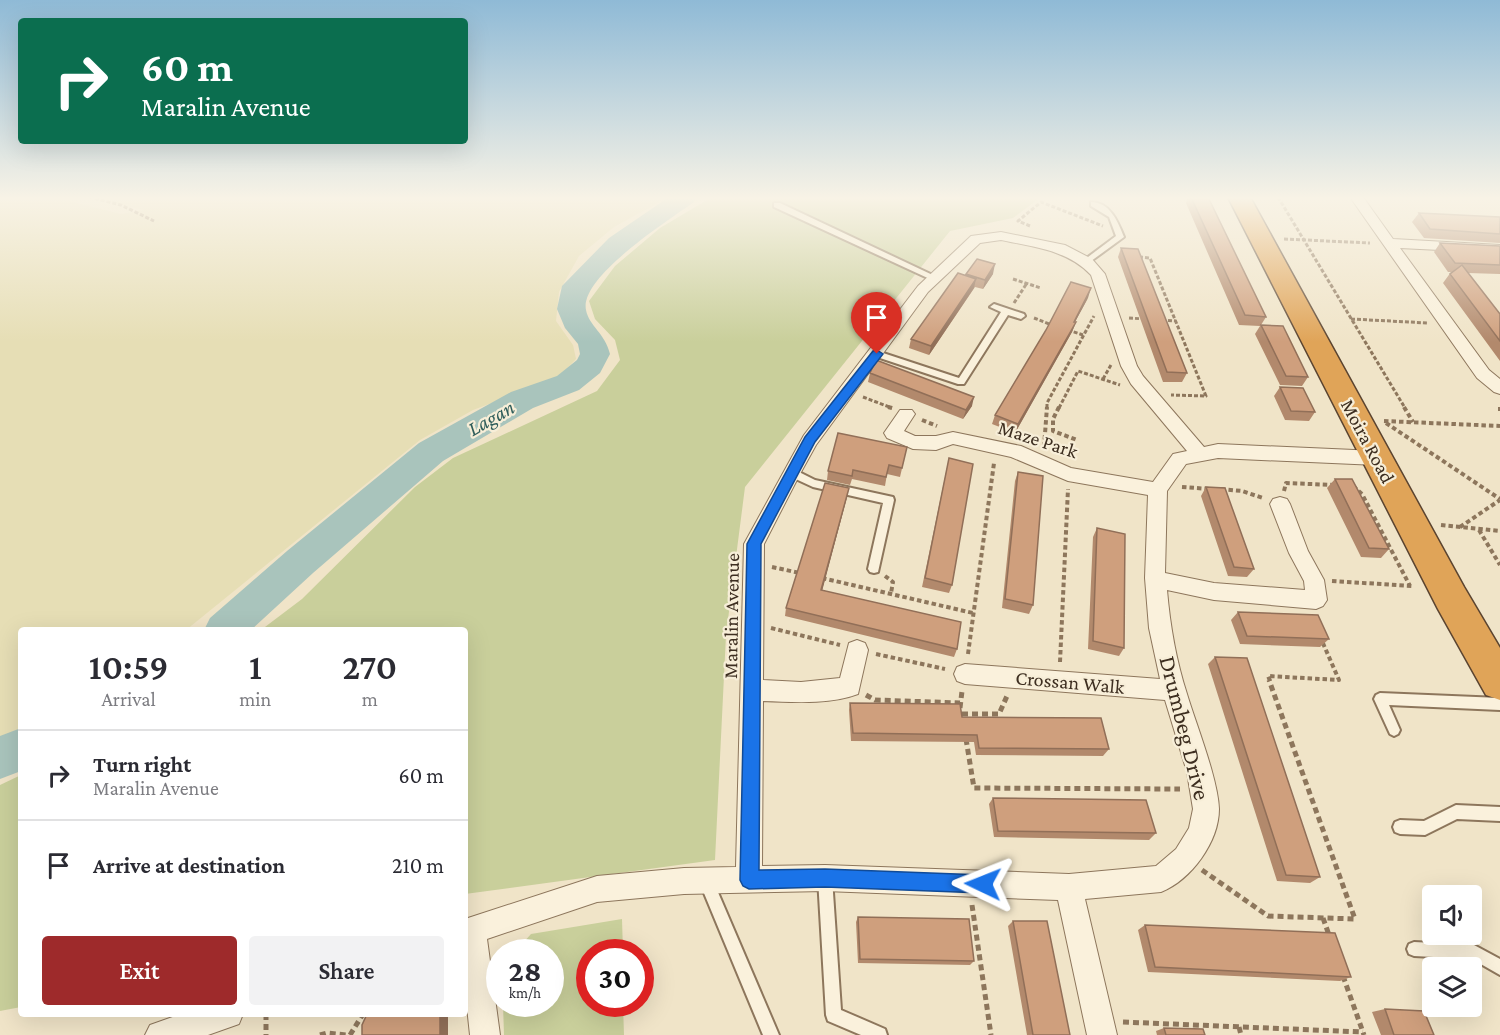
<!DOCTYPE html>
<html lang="en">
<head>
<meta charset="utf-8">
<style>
	:root { --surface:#fff; --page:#f2f2f3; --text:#2b2b33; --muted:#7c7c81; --line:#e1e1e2; --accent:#9e2a2b }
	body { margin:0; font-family:"Crimson Pro",serif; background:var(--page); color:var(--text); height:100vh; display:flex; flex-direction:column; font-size:22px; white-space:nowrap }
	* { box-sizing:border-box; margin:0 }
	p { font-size:20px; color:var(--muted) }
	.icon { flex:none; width:33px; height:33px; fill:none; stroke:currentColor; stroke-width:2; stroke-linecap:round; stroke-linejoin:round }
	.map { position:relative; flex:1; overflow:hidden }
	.side { position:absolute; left:18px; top:627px; width:450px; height:390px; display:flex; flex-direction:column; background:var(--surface); border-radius:6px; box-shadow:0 6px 24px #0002 }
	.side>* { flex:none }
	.top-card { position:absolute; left:18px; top:18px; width:450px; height:126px; border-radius:6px; box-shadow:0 6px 24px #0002; background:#0b6e4f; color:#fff; overflow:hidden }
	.buttons { position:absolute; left:1422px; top:885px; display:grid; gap:12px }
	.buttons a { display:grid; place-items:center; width:60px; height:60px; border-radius:6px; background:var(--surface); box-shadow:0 6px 24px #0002; font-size:30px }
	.speed { position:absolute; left:486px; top:939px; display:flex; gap:12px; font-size:30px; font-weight:700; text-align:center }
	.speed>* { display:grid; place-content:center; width:78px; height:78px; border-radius:50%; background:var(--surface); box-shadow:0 6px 24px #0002; line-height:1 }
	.speed small { font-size:15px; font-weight:400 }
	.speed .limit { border:9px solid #d22; background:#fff; color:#111 }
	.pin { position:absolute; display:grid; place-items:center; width:51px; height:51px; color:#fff; margin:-62px -26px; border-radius:50% 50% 50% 0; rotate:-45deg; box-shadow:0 0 6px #0007 }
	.pin .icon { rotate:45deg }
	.me { position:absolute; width:66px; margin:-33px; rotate:272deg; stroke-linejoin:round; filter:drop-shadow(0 0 4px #0008) }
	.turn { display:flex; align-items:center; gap:21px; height:126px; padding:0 24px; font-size:27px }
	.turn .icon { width:78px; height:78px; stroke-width:2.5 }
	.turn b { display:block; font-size:42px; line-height:51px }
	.eta { display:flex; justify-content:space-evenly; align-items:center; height:102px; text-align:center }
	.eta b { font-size:36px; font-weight:600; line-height:42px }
	.primary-button { display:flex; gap:12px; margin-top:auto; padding:12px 24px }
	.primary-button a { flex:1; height:69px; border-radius:6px; background:var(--accent); color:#fff; font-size:24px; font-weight:600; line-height:69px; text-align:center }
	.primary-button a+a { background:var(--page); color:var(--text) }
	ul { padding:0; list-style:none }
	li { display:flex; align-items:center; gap:18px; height:90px; padding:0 24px; border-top:2px solid var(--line) }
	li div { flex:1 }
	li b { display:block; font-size:22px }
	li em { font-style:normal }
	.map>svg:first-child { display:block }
</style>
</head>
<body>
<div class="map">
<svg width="1500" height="1035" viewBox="0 0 1500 1035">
	<rect width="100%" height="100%" fill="#f0e4c8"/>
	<path fill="#e6deb5" d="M0,197H52L121,214L144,210L89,197H669L614,227L579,256L559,292L556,321L573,345L576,359L557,379L473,410L420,440L186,630H21V729L0,738Z"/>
	<path fill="#c9cf9b" d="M712,197H1036L1037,200L1013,218L950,231L745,487L726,635L715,860L465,894V630H261L302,599L415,487L453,458L597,391L620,360L615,340L595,319L589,301L615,266L660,228Z
		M21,775V1007L0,1011V785Z
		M622,919L623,952H590V1004H623L624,1035H504L503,1004H550V952H515L531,934Z"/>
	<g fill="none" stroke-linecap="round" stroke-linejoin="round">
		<path fill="#a9c4bc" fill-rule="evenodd" d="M669,197H697L694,202C669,220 579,277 586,310C589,326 605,333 610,354L600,373L579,390L533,408L443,461L313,573L251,630H204L210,618L287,551L419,443L511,392L557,376L577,360L580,354L578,344L565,328L557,309L562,286L609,238Z
			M21,728V771L0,779V736Z"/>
		<g stroke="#8d765c" stroke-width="4">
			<path id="lane" d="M1091,202C1110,202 1118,222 1124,237L1087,264L1083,262L1084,260L1116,236L1109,217L1091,206Z
				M774,203H780L939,278L935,280H932L774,207Z
				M994,304L1024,314L1025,316L1021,319L1008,315L964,384H958L874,356L873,354L874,352H880L959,378L1001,312L990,307Z
				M791,468L815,480L893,497L894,500L878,572L874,573L870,572L868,569L883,503L813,487L787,475L786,472Z
				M1380,693L1500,698V710L1389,705L1400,730L1398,734L1394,736L1390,734L1374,699L1376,695Z
				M1456,805L1500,807V821L1457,819L1425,835L1400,834L1395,832L1393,827L1395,822L1400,820L1424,821Z
				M825,871L830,873L832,878L841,1010L885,1029L887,1035H861L828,1021L826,1015L818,878L820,873Z
				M706,874L711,876L779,1035H763L699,881L701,876Z
				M1414,942L1474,945L1500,959V975L1472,959L1414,956L1409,954L1407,949L1409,944Z"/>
		</g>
		<g stroke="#8d765c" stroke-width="2">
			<path id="street" d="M1350,197H1363L1393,239L1500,245V253L1400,248L1489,370L1500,379V394L1494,392L1477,378Z
				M1001,232L1065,245L1092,259L1105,274L1137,366L1143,376L1204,447L1218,444L1377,451L1383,453L1386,458L1383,463L1377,465L1218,458L1186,464L1167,491L1165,573L1214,583L1305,590L1304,581L1289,553L1270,504L1273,499L1280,497L1287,499L1290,504L1308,551L1324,580L1327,600L1323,606L1316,609L1214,600L1167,590C1170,625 1176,660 1187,694C1196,724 1218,779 1219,809C1219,842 1191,880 1161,892L1085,899L1117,1035H1087L1058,900L825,891L684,894L597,902L487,939L500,1035H470L465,988V919L597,876L684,868L736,867L744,544L804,435L918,286L971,236ZM1001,240C1033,247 1068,250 1091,275L1121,366L1131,384L1187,451L1173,454L1153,482L1071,468L1021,446L953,432L936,436H915L904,431L915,414L912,410H900L884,433L887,438L913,449L936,450L953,444L1011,457L1068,481L1148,495L1145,578L1149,628L1160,679L965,664L957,667L954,674L957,681L965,684L1165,700L1187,772L1193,809L1189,828L1176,849L1156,866L1069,874L825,865L762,866L763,701C793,702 829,705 858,694L868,650L865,643L857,640L849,643L840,678L801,682L763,680L764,544L800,474L816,445L928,292L980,243Z
				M181,1014H243L239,1024L208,1035H145L150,1025Z"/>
		</g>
		<g stroke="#5b4430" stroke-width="3">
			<path id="highway" d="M1228,197H1250L1464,587L1500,648V700L1486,695L1438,609Z"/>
		</g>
		<path stroke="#8d765c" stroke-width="3" stroke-dasharray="4 2" stroke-linecap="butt" d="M89,197L121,205L154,221
			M1278,197L1405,408
			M1030,226L1018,221L1041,202L1103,226
			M1284,239L1370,243
			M1139,257L1150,258L1206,396L1171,395
			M1013,279L1041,288
			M1014,303L1027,283
			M1034,318L1052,325
			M1129,318L1145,319
			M1351,319L1428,323
			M1162,320L1176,321
			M1068,330L1083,335
			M1103,379L1111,365
			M863,397L892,408
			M1047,408V403L1094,316
			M1059,408L1078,371L1120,385"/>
		<path stroke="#8d765c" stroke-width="4" stroke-dasharray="4.5 3" stroke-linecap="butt" d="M888,407L892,408
			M1059,407L1053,419V431L1077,440
			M1404,407L1413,422
			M1500,407V411
			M922,420L937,426
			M1384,421L1500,426
			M1386,423L1500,499
			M1044,447L1047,407
			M1353,486L1362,494L1410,586
			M1182,487L1210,489
			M1221,489L1242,491L1263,498
			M1284,491L1286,483L1334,485
			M1441,525L1500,531
			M1460,527L1500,500
			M1479,530L1500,565
			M772,567L800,573
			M885,576L893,582L891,593
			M822,578L973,613
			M1332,581L1412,586
			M771,628L840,645
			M876,654L945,669
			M968,654L994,463
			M1060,662L1068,489
			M1270,681L1268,676L1339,680L1322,641"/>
		<path stroke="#8d765c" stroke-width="5" stroke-dasharray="6 4" stroke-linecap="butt" d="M866,695L875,700L960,703
			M960,708L962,691
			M962,714H999L1007,696
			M966,739L974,788L1180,789
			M1202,870L1268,916L1355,919L1269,680
			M972,905L991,1035
			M1323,918L1329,935
			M1343,976L1364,1035
			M266,1014V1035
			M1123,1022L1363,1032
			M1239,1027L1241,1035
			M320,1035L327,1033L347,1035
			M350,1035L363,1014"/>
		<use href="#lane" fill="#faf1dc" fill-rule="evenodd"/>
		<use href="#street" fill="#faf1dc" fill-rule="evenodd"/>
		<use href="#highway" fill="#e0a458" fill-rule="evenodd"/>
	</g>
	<path fill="#b2896c" d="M1188,197H1208L1266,317L1261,325L1308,377L1302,386L1280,385L1255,334L1260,326L1239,325L1186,203Z
		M1419,213L1500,217V243L1424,238L1412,222Z
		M1440,243L1500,246V274L1468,273L1500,314V361L1443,283L1451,272H1448L1434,252Z
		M1121,248L1187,373L1182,382H1163L1118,257Z
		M966,274H993L983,289L975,287L929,355L909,348L911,339L966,276Z
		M1088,298L1075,322H1076L1072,332L1015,433L992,424L995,415Z
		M870,373L972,406L963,419L868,382Z
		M1280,387L1315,412L1309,421L1285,420L1274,396Z
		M907,447L900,477L887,474L885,486L852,479L850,485L827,480L828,471Z
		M949,458L952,585L949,593L922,587Z
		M1018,472L1033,605L1029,614L1002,608L1015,481Z
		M1335,479L1389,549L1381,558L1361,557L1327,488Z
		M1206,487L1254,569L1247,577L1228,576L1201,496Z
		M847,497L822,590L957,649L954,657L785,616L786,608Z
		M1097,528L1124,648L1119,656L1088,649L1093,537Z
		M1238,612L1329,639L1320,647L1240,644L1231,620Z
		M1215,657L1320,877L1310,883L1277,881L1208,664Z
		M850,703L962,717L1109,749L1103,756L976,755L974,742L851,741L849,710Z
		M993,798L1156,833L1149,840L994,837L989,804Z
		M858,917L974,961L970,965L858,963L856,922Z
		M1013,921L1070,1035H1027L1008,926Z
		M1145,925L1351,977L1340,981L1148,972L1138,930Z
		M1385,1009L1434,1035H1381L1372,1012Z
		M1164,1028L1205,1035H1157L1156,1031Z"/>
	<path fill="#916f58" d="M995,264L993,274L983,289L985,280Z
		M976,279L974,288L929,355L931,346Z
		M1091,288L1088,298L1070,331L1074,322Z
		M1076,322L1072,332L1015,433L1018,424Z
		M974,397L972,406L963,419L966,410Z
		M849,488L847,497L820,599L821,590Z
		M440,1014H448V1035H440Z"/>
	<path fill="#cf9f7d" stroke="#916f58" stroke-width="1.5" d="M1191,197H1208L1266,317L1245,315Z
		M1419,213L1500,217V234L1430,229Z
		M1440,243L1500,246V265L1455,263Z
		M1121,248L1138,249L1187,373L1167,372Z
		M977,259L995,264L985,280L966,274Z
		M1462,265L1500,314V341L1450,274Z
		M958,273L976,279L931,346L911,339Z
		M1071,282L1091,288L1074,322H1076L1018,424L995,415L1046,330Z
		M1261,325L1283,326L1308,377L1286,376Z
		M876,360L974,397L966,410L870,373Z
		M1280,387L1303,388L1315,412L1291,411Z
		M838,433L907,447L902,468L889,465L886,477L853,470L852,476L828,471Z
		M949,458L973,464L952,585L925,578Z
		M1018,472L1043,476L1033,605L1005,599Z
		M1335,479H1352L1389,549L1369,548Z
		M825,483L849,488L821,590L961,622L957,649L786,608Z
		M1206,487L1225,488L1254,569L1234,567Z
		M1097,528L1125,534L1124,648L1093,641Z
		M1238,612L1318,615L1329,639L1247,636Z
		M1215,657L1247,658L1320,877L1286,875Z
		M850,703L960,704L962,717L1101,718L1109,749L979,748L977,735L853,733Z
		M993,798L1146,800L1156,833L998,831Z
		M858,917L969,919L974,961L860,959Z
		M1013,921H1047L1070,1035H1033Z
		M1145,925L1335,933L1351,977L1155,967Z
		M1385,1009L1424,1011L1434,1035H1394Z
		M367,1014H440V1035H362V1025Z
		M1164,1028L1203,1029L1205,1035H1166Z"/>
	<linearGradient id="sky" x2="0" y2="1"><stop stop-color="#8fbad6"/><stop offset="0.58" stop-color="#f8f3e6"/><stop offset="1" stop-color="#f8f3e6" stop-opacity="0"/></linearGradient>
	<rect width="1500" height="342" fill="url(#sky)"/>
	<path fill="#1a73e8" stroke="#114b97" stroke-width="1.5" d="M877,350L883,354L815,442L761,544L759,870L825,869L983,875L990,877L993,884L990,890L983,893L825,887L749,889L743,886L740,880L747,544L805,437L873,351Z"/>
	<g text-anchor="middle" stroke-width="4.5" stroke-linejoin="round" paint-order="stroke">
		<g font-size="20" fill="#3d2e20" stroke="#f7eed8">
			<text transform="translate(1038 439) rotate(18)" y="7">Maze Park</text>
			<text transform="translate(1368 441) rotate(62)" y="7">Moira Road</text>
			<text transform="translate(731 616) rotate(-89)" y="7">Maralin Avenue</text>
			<text transform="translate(1070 682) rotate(5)" y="7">Crossan Walk</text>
		</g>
		<g font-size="21" font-style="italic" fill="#2f5d5a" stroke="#f7eed8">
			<text transform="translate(491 418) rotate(-30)" y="7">Lagan</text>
		</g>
		<g font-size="24" fill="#3d2e20" stroke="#f7eed8">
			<text transform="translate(1185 728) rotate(76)" y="8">Drumbeg Drive</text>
		</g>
	</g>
</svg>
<div class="buttons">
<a><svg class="icon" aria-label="sound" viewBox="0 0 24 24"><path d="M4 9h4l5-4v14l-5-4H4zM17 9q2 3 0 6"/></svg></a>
<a><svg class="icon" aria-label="layers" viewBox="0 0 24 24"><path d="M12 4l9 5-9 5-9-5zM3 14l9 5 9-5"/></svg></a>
</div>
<div class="speed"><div>28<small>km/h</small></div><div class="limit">30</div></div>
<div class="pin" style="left:877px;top:354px;background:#d93025"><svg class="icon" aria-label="arrive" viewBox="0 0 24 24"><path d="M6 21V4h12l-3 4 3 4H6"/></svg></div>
<svg class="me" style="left:983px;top:884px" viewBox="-20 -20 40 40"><path d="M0-17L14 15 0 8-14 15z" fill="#1a73e8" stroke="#fff" stroke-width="4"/></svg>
<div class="top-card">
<div class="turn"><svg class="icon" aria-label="right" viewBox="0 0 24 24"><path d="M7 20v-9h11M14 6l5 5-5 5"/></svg><div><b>60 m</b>Maralin Avenue</div></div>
</div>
<section class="side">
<div class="eta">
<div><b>10:59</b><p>Arrival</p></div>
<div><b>1</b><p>min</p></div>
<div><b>270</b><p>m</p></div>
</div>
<ul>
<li><svg class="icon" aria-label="right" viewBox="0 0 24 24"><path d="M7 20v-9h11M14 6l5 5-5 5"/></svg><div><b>Turn right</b><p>Maralin Avenue</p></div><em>60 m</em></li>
<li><svg class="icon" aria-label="arrive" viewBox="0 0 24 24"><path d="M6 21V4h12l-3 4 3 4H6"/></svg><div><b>Arrive at destination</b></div><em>210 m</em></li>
</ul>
<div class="primary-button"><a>Exit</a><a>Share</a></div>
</section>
</div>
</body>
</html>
